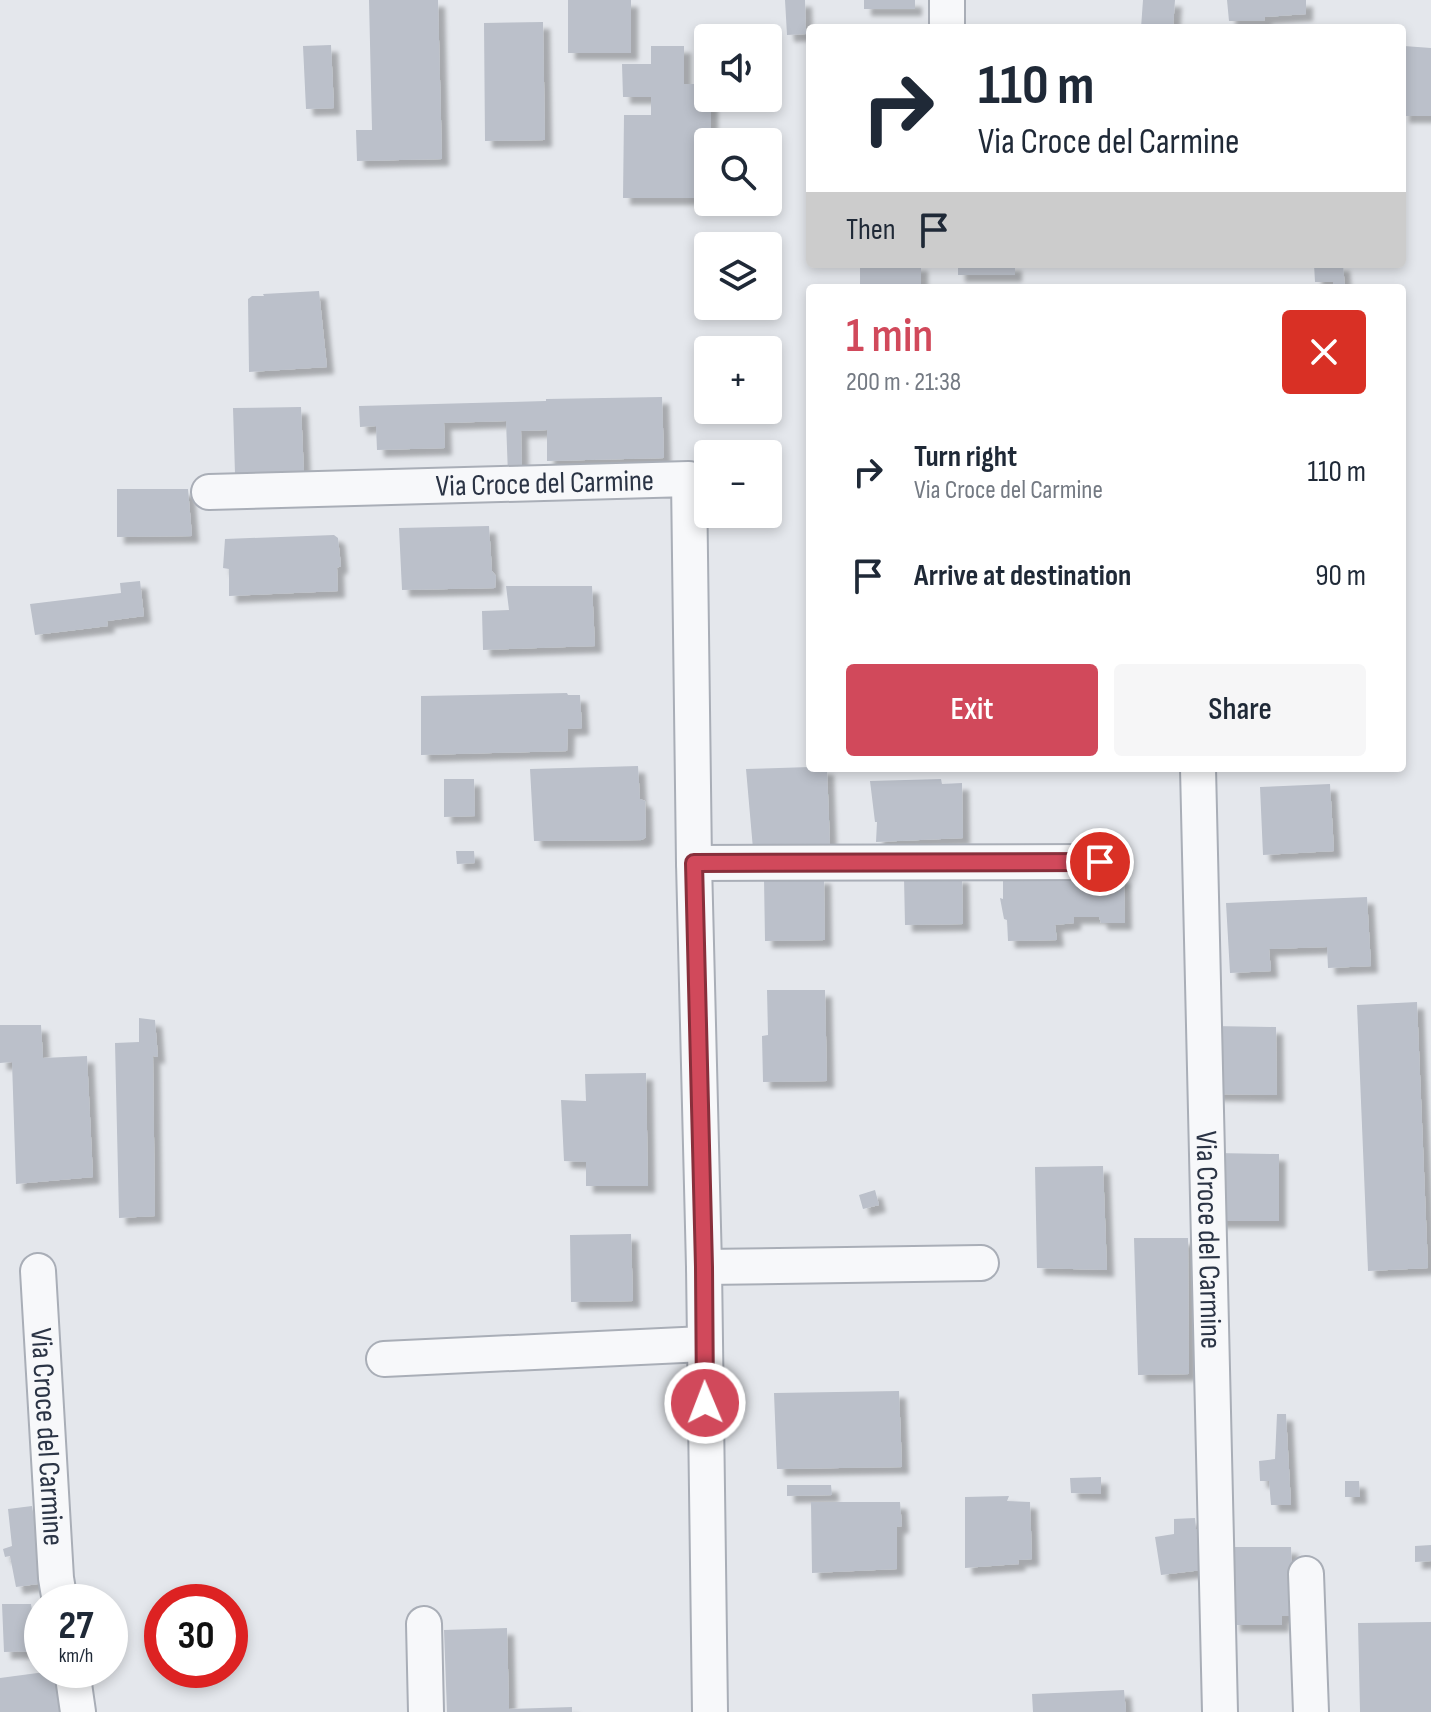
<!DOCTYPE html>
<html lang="en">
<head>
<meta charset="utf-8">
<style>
	:root { --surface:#fff; --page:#f6f6f7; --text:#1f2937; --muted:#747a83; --accent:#d1495b }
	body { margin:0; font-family:"Sofia Sans Condensed",sans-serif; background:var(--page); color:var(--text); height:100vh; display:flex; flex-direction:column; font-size:30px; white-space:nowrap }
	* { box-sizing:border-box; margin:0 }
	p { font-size:26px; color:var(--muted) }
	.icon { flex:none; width:44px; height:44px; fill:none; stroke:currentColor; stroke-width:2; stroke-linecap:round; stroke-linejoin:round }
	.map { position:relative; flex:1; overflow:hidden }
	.panel { position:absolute; left:806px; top:284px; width:600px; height:488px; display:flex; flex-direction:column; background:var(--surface); border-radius:8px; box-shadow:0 4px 12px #0003 }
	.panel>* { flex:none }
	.guide { position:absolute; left:806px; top:24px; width:600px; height:244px; border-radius:8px; box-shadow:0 4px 12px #0003; background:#fff; color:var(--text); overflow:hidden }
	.fabs { position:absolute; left:694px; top:24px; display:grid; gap:16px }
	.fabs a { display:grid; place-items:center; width:88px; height:88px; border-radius:8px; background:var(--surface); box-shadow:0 4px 12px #0003; font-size:40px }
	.speed { position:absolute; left:24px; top:1584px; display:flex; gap:16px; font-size:40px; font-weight:700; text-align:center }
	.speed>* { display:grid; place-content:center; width:104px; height:104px; border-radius:50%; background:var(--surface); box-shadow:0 4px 12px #0003; line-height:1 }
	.speed small { font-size:20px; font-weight:400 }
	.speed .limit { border:12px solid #d22; background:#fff; color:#111 }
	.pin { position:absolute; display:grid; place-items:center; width:68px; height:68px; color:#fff; margin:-34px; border:4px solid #fff; border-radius:50%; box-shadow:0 2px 8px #0007 }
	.me { position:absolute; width:88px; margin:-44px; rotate:359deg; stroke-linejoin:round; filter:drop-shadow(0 0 6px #0008) }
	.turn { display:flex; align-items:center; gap:28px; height:168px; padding:0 40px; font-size:36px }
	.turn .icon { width:104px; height:104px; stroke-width:2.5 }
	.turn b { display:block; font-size:56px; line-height:68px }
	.then { display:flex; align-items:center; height:76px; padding:0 40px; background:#0003; gap:16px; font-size:30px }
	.round { display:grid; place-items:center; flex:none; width:84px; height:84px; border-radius:8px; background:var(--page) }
	.head { display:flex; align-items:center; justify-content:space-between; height:136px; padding:0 40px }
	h1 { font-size:48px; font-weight:600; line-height:60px; color:var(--accent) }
	.action { display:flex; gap:16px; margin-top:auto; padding:16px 40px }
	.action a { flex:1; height:92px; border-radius:8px; background:var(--accent); color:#fff; font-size:32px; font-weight:600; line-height:92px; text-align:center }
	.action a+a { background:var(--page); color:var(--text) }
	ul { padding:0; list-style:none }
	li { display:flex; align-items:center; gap:24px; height:104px; padding:0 40px }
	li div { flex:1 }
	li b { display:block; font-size:30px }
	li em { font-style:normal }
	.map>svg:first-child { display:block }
</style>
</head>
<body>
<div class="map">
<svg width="1431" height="1712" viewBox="0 0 1431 1712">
	<defs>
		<filter id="shadow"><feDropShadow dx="7" dy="7" stdDeviation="2" flood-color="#0004"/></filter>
	</defs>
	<rect width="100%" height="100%" fill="#e4e7ec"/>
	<path fill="#bbc0ca" filter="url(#shadow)" d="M369,0H438L442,159L357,161L356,130H372Z
		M568,0H631V53H568Z
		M785,0H805L806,34L787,35Z
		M864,0H915V9H864Z
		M1143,0H1175L1173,28H1141Z
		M1227,0H1306V14L1265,17L1264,21H1229Z
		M543,22L545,140L485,141L484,23Z
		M331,45L334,108L306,109L303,46Z
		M651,46H684V84H708V98H711V142H708V198H623L624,115H651V97H623L622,64H651Z
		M1404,46L1431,48V116H1402V51Z
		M860,264H921V288H860Z
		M958,264H1015V275H958Z
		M1314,264H1343L1345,288H1334L1333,282H1315Z
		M319,291L327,367L249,372L248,299L252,296H264L263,294Z
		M662,397L664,458L547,461V430L521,431L522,475H508L506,421L444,423L445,448L377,450L376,426L360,427L359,406L546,401V399Z
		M301,407L304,474H235L233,408Z
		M117,489H188L192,536L117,537Z
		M489,526L492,571L496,576L495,588L402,590L399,528Z
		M334,535L338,538L341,566L337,568L338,591L229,596V569L223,568L225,539Z
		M140,581L144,616L107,621L108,626L35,635L30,604L121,593L120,583Z
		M506,586H592L595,646L483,650L482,611L509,610Z
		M567,693L568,695H580L582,728L568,729L567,751L421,755V696Z
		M638,766L640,799L645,801L646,837L642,840L534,841L530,769Z
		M810,767L827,768L830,846L753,849L746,769Z
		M444,779H474L475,816L444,817Z
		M941,779L942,784L962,783L963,838L876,842L877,822H875L870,781Z
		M1330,784L1334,851L1263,855L1260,787Z
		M456,851H474L475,863L457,864Z
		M1003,874L1039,878L1124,876L1125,923H1101L1099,917H1074V923L1055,925L1057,940L1008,941L1007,920L1004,919L1000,898L1003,899Z
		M962,876L963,924L905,925L904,877Z
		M824,877L825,940L765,941L764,878Z
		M1367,897L1371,966L1328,968L1327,947L1269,949L1271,971L1230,973L1226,903Z
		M767,990H825L827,1081L763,1082L762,1036L768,1035Z
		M1417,1002L1428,1268L1368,1271L1357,1005Z
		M139,1018L155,1020L158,1057L153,1056L155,1216L119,1218L115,1043L139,1042Z
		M0,1025H41L43,1058L87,1056L93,1177L16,1184L12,1062L0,1063Z
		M1212,1026L1276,1027L1277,1095L1212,1094Z
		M646,1073L648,1186H586V1162L564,1161L561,1100L586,1101L585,1074Z
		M1215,1153L1279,1154V1221H1215Z
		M1103,1166L1107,1270L1037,1268L1035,1167Z
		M875,1190L879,1205L863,1209L859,1195Z
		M631,1234L633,1301L571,1302L570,1235Z
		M1134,1238H1188L1189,1374L1138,1375Z
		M899,1391L902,1467L777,1469L774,1393Z
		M1277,1414H1286L1291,1505H1271L1269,1481H1260L1259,1461L1275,1459Z
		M1101,1477V1494L1071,1493L1070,1478Z
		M1345,1481H1359L1360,1497H1345Z
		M787,1485H831L832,1495L787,1496Z
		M1009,1496L1007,1501L1030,1502L1032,1559L1018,1560L1019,1564L965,1568V1497Z
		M811,1502H900L902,1526L897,1527V1569L812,1573Z
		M32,1506L45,1583L16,1587L10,1556L5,1557L3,1549L12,1546L8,1509Z
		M1195,1518L1196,1529H1201L1202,1570L1161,1575L1155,1537L1174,1534V1519Z
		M1431,1545V1561L1415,1562V1546Z
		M1232,1547H1291L1294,1616H1282V1625H1233Z
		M2,1604H31L34,1623L42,1624V1651L4,1652Z
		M1431,1622V1712H1360L1358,1623Z
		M507,1628L509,1709L572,1707V1712H447L444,1630Z
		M60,1670L66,1712H0V1678Z
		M1124,1690L1126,1712H1033L1032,1694Z"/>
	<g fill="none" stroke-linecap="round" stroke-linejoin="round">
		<g stroke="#a9aeb7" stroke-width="38">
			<g id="minor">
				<path d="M947,0V28"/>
				<path id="s1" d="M209,492L689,479L694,863L704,1267L710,1712"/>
				<path id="s2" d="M1198,768L1220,1712"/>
				<path d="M694,863L1100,862"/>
				<path d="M704,1267L981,1263"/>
				<path id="s3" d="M38,1271L56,1578L60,1602"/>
				<path d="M384,1359L704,1344"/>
				<path d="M1306,1574L1311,1712"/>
				<path d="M424,1624L426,1712"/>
				<path d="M72,1670L78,1712"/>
			</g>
		</g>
		<use href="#minor" stroke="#f7f8fa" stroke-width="34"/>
	</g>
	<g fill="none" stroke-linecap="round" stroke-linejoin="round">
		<g stroke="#882f3b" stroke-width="20">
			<path id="route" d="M705,1403L704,1267L694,863L1100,862"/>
		</g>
		<use href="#route" stroke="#d1495b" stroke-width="14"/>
	</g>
	<g text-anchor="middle" stroke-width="6" stroke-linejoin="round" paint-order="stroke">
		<g font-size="30" fill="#2b3445" stroke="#f4f6f9">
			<text dy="10" stroke="none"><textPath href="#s1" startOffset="336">Via Croce del Carmine</textPath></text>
			<text dy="10" stroke="none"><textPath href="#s2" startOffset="472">Via Croce del Carmine</textPath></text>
			<text dy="10" stroke="none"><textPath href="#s3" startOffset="166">Via Croce del Carmine</textPath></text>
		</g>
	</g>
</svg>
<div class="fabs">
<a><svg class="icon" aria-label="sound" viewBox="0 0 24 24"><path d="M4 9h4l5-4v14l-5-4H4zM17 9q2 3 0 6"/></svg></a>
<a><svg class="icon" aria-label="search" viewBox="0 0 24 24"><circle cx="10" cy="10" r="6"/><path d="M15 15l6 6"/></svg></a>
<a><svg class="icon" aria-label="layers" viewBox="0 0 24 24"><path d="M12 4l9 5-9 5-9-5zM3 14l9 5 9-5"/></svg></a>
<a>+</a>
<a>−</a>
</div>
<div class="speed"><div>27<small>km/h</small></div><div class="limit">30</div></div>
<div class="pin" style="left:1100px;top:862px;background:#d93025"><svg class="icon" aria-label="arrive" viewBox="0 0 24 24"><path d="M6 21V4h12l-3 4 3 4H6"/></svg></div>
<svg class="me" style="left:705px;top:1403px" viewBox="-20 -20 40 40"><circle r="17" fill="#d1495b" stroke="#fff" stroke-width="3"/><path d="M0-11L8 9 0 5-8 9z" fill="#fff"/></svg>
<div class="guide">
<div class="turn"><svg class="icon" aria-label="right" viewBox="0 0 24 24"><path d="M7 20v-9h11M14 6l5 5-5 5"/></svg><div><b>110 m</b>Via Croce del Carmine</div></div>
<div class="then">Then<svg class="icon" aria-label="arrive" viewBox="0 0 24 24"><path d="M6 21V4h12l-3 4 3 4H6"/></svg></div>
</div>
<section class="panel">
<div class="head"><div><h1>1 min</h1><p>200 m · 21:38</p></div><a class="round" style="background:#d93025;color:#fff"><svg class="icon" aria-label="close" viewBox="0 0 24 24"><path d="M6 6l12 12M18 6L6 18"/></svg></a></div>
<ul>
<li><svg class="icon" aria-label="right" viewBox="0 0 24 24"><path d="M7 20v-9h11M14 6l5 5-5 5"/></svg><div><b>Turn right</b><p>Via Croce del Carmine</p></div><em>110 m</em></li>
<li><svg class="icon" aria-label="arrive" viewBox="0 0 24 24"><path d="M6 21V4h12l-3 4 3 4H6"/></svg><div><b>Arrive at destination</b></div><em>90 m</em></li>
</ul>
<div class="action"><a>Exit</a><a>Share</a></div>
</section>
</div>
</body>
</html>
